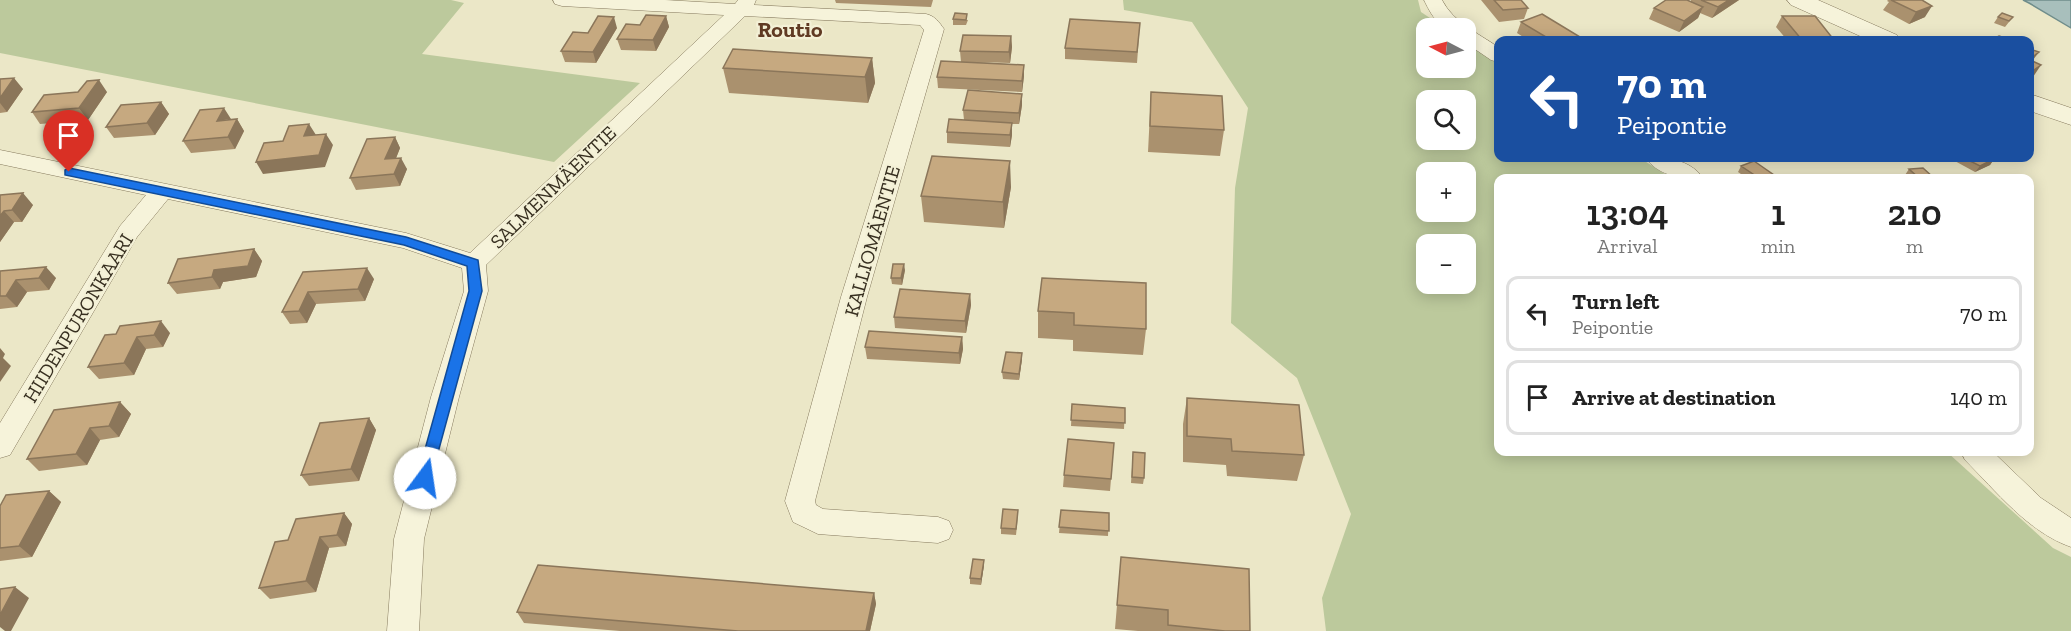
<!DOCTYPE html>
<html lang="en">
<head>
<meta charset="utf-8">
<style>
	:root { --surface:#fff; --page:#f6f6f6; --text:#222; --muted:#767676; --line:#e0e0e0 }
	body { margin:0; font-family:"Zilla Slab",serif; background:var(--page); color:var(--text); height:100vh; display:flex; flex-direction:column; font-size:22px; white-space:nowrap }
	* { box-sizing:border-box; margin:0 }
	p { font-size:20px; color:var(--muted) }
	.icon { flex:none; width:33px; height:33px; fill:none; stroke:currentColor; stroke-width:2; stroke-linecap:round; stroke-linejoin:round }
	.map { position:relative; flex:1; overflow:hidden }
	.drawer { position:absolute; left:1494px; top:174px; width:540px; height:282px; display:flex; flex-direction:column; background:var(--surface); border-radius:12px; box-shadow:0 3px 15px #0003 }
	.drawer>* { flex:none }
	.guide { position:absolute; left:1494px; top:36px; width:540px; height:126px; border-radius:12px; box-shadow:0 3px 15px #0003; background:#1a4fa0; color:#fff; overflow:hidden }
	.needle { width:39px; rotate:276deg }
	.buttons { position:absolute; left:1416px; top:18px; display:grid; gap:12px }
	.buttons a { display:grid; place-items:center; width:60px; height:60px; border-radius:12px; background:var(--surface); box-shadow:0 3px 15px #0003; font-size:30px }
	.pin { position:absolute; display:grid; place-items:center; width:51px; height:51px; color:#fff; margin:-62px -26px; border-radius:50% 50% 50% 0; rotate:-45deg; box-shadow:0 0 6px #0007 }
	.pin .icon { rotate:45deg }
	.me { position:absolute; width:66px; margin:-33px; rotate:14deg; stroke-linejoin:round; filter:drop-shadow(0 0 4px #0008) }
	.turn { display:flex; align-items:center; gap:21px; height:126px; padding:0 24px; font-size:27px }
	.turn .icon { width:78px; height:78px; stroke-width:2.5 }
	.turn b { display:block; font-size:42px; line-height:51px }
	.eta { display:flex; justify-content:space-evenly; align-items:center; height:102px; text-align:center }
	.eta b { font-size:36px; font-weight:600; line-height:42px }
	ul { padding:0; list-style:none }
	li { display:flex; align-items:center; gap:18px; height:75px; margin:0 12px 9px; padding:0 12px; border:3px solid var(--line); border-radius:12px }
	li div { flex:1 }
	li b { display:block; font-size:22px }
	li em { font-style:normal }
	.map>svg:first-child { display:block }
</style>
</head>
<body>
<div class="map">
<svg width="2071" height="631" viewBox="0 0 2071 631">
	<rect width="100%" height="100%" fill="#ebe7c7"/>
	<path fill="#bcc99c" fill-rule="evenodd" d="M0,0H451L464,3L422,54L640,83L554,162L0,53Z
		M1123,0H1418L1421,12L1445,28H1426V68H1466V42L1498,64V158H1640L1671,178H1498V452H1947L2053,548L2071,557V631H1326L1322,598L1351,514L1297,378L1231,323L1235,188L1248,108L1192,22L1124,10ZM1426,100H1466V140H1426ZM1426,172H1466V212H1426ZM1426,244H1466V284H1426Z"/>
	<path fill="#a8bfbc" stroke="#6f8d8b" stroke-width="1.5" d="M2023,0H2071V28L2029,3Z"/>
	<g fill="none" stroke-linecap="round" stroke-linejoin="round">
		<g stroke="#867a5e" stroke-width="1">
			<path id="minor" d="M553,0H665L735,4L738,0H756L754,5L926,14C935,16 939,22 944,29L867,297L815,501L816,505L823,509L938,517L949,521L953,530L949,539L938,543L818,534L793,522L785,501L841,297L924,30L920,25L745,16L486,265L488,291L459,397L424,539L419,631H387L394,539L431,397L464,291L462,268L403,248L168,199L137,237L10,455L0,458V423L120,226L146,195L0,164V150L406,233L470,253L724,15L562,6L555,4Z
				M1424,0H1442C1454,23 1478,33 1498,47V62L1491,60L1466,43V28C1440,28 1435,23 1424,0Z
				M1646,158C1665,156 1691,160 1703,178C1684,180 1658,176 1646,158Z
				M1961,452H1993L2041,498L2071,518V547C2028,532 1996,491 1965,460Z"/>
		</g>
		<g stroke="#867a5e" stroke-width="1">
			<path id="tertiary" d="M1787,0H1818L1897,35L1900,40H1869L1791,5Z
				M2030,94L2071,108V125L2030,111Z"/>
		</g>
		<use href="#minor" fill="#f6f3da" fill-rule="evenodd"/>
		<use href="#tertiary" fill="#f6f3da" fill-rule="evenodd"/>
	</g>
	<path fill="#aa916e" d="M835,0H933L931,7L836,3Z
		M1481,0H1521L1528,8L1524,19L1499,22Z
		M1691,0H1739L1712,18L1700,13L1698,18L1679,32L1649,19L1654,8L1691,1Z
		M1888,0H1922L1925,17L1909,24L1883,10L1889,2L1887,1Z
		M666,16L669,27L656,51L621,50L617,39L640,25Z
		M1782,16L1834,40H1787L1776,27Z
		M1998,17H2013L2005,27L1994,23Z
		M953,19L968,20L966,25H953Z
		M1521,22L1584,40H1528L1517,33Z
		M1140,23L1137,63L1065,59V48Z
		M617,28L596,63L565,62L561,51L588,33Z
		M1011,36L1012,47L1010,63L978,62L1024,65V76L1022,92L938,88L937,77L961,62L960,51Z
		M872,58L875,83L868,103L729,93L723,68Z
		M0,79L23,89L7,112L0,113Z
		M78,92H107L88,120L40,124L32,112Z
		M1151,92L1224,130L1220,156L1148,152Z
		M1022,94V105L1019,124H1012V135L1010,147L947,143V132L964,120L963,110Z
		M161,102L169,114L155,135L114,138L106,127Z
		M237,119L244,131L235,149L191,153L183,141L231,120Z
		M395,137L400,148L396,158L407,169L400,186L356,190L350,178Z
		M1954,158H1992L1994,159L1990,165L1975,172L1953,160Z
		M1741,166L1772,178H1747L1738,172Z
		M1909,169L1934,178H1908L1905,175Z
		M1011,187L1004,228L924,222L921,196Z
		M0,195L33,205L22,222H14L0,242Z
		M254,249L262,261L256,277L223,282L220,289L177,294L168,283Z
		M905,270L902,285L892,284L891,278Z
		M0,271L56,278L49,290L27,292L17,307L0,309Z
		M303,272L374,279L365,301L316,304L307,323L290,324L282,312Z
		M1042,278L1146,329L1143,355L1073,351V340L1038,338V311Z
		M970,294L971,305L966,333L895,328L894,317Z
		M170,333L163,347L146,349L134,375L99,379L88,367L105,335Z
		M962,337L963,349L960,364L867,359L865,347Z
		M1022,353V359L1019,380L1003,379L1002,372Z
		M1187,398L1304,455L1297,481L1227,476L1226,465L1183,462V424Z
		M120,402L131,414L119,437L100,440L87,465L39,471L27,459Z
		M1072,404L1125,408L1124,429L1071,426Z
		M369,418L376,430L359,481L309,486L301,475Z
		M1114,443L1110,491L1063,487L1064,475Z
		M1133,452L1144,478L1143,484L1131,483Z
		M49,491L61,502L32,557L0,561V506Z
		M1061,510L1109,513L1108,536L1059,533Z
		M344,513L352,524L346,546L329,548L316,592L270,599L259,588L288,540Z
		M1018,516L1016,535L1001,534V528Z
		M1121,557L1250,631H1138L1115,629Z
		M984,565L981,585L970,584V578Z
		M874,593L876,604L870,631H620L524,623L517,612Z"/>
	<path fill="#8b765a" d="M1729,0H1739L1712,18L1718,7Z
		M1932,6L1925,17L1909,24L1916,12Z
		M1703,7L1698,18L1679,32L1684,21Z
		M666,16L669,27L656,51L653,40Z
		M614,17L617,28L596,63L593,52Z
		M1011,36L1012,47L1010,63L1009,52Z
		M2039,52L2030,64V59Z
		M872,58L875,83L868,103L865,77Z
		M1024,65V76L1022,92V81Z
		M2041,65L2033,77L2030,79V74L2031,72Z
		M14,78L23,89L7,112L0,103V98Z
		M99,80L107,92L88,120L79,108Z
		M1022,94V105L1019,124V113Z
		M161,102L169,114L155,135L147,123Z
		M224,108L231,119L217,121Z
		M237,119L244,131L235,149L228,137Z
		M1012,123V135L1010,147V135Z
		M309,124L316,135L304,136Z
		M326,134L333,145L325,167L263,174L256,162Z
		M395,137L400,148L391,171L385,159Z
		M401,158L407,169L400,186L394,174Z
		M1994,159L1990,165L1975,172L1980,166Z
		M1010,161L1011,187L1004,228L1003,202Z
		M23,193L33,205L22,222L12,210Z
		M4,211L14,222L0,242V216Z
		M254,249L262,261L256,277L223,282L220,289L212,277L214,270Z
		M904,264L905,270L902,285L901,278Z
		M46,267L56,278L49,290L39,278Z
		M367,268L374,279L365,301L358,289Z
		M16,280L27,292L17,307L6,296Z
		M308,292L316,304L307,323L299,311Z
		M970,294L971,305L966,333L965,321Z
		M161,321L170,333L163,347L154,335Z
		M137,337L146,349L134,375L124,363Z
		M962,337L963,349L960,364L959,353Z
		M0,348L5,354L3,358L11,366L0,382Z
		M1022,353V359L1019,380V374Z
		M120,402L131,414L119,437L109,426Z
		M369,418L376,430L359,481L351,469Z
		M90,428L100,440L87,465L76,454Z
		M49,491L61,502L32,557L19,546Z
		M344,513L352,524L346,546L337,535Z
		M320,537L329,548L316,592L306,581Z
		M984,560V565L981,585V579Z
		M15,587L29,598L11,631H5L0,627V615Z
		M874,593L876,604L870,631H866Z"/>
	<path fill="#c6a980" stroke="#8b765a" stroke-width="1.5" d="M1494,0H1521L1528,8L1503,10Z
		M1666,0H1687L1703,7L1684,21L1654,8Z
		M1701,0H1729L1718,7Z
		M1891,0H1922L1932,6L1916,12Z
		M955,13L967,14L966,20L953,19Z
		M2002,13L2013,17L2009,21L1998,17Z
		M1542,14L1585,40H1551L1521,22Z
		M646,15L666,16L653,40L617,39L626,24L640,25Z
		M598,16L614,17L593,52L561,51L573,32L588,33Z
		M1782,16H1815L1834,40H1802Z
		M1070,19L1140,23L1137,52L1065,48Z
		M963,35L1011,36L1009,52L960,51Z
		M1999,36L2011,40H1991Z
		M1625,37L1633,40H1619Z
		M733,49L872,58L865,77L723,68Z
		M2030,49L2039,52L2030,59Z
		M2030,60L2041,65L2031,72H2030Z
		M941,61L1024,65L1022,81L937,77Z
		M14,78L0,98V79Z
		M99,80L79,108L32,112L44,95L78,92L87,81Z
		M968,90L1022,94L1019,113L963,110Z
		M1151,92L1222,96L1224,130L1150,126Z
		M161,102L147,123L106,127L121,105Z
		M224,108L217,121L237,119L228,137L183,141L200,110Z
		M949,119L1012,123L1010,135L947,132Z
		M309,124L304,136L326,134L319,155L256,162L264,143L283,141L289,126Z
		M395,137L385,159L401,158L394,174L350,178L367,139Z
		M932,156L1010,161L1003,202L921,196Z
		M1964,158H1992L1994,159L1980,166Z
		M1754,161L1774,175L1764,178H1759L1741,166Z
		M1923,168L1934,178H1919L1909,169Z
		M1995,175L2001,178H1990Z
		M23,193L12,210L4,211L0,216V195Z
		M254,249L248,266L214,270L212,277L168,283L178,259Z
		M893,264H904L901,278H891Z
		M46,267L39,278L16,280L6,296H0V271Z
		M367,268L358,289L308,292L299,311L282,312L303,272Z
		M1042,278L1146,283V329L1074,325V313L1038,311Z
		M900,289L970,294L965,321L894,317Z
		M161,321L154,335L137,337L124,363L88,367L105,335L116,334L120,326Z
		M869,331L962,337L959,353L865,347Z
		M1006,352L1022,353L1019,374L1002,372Z
		M1187,398L1299,405L1304,455L1232,451L1231,439L1187,436Z
		M120,402L109,426L90,428L76,454L27,459L54,410Z
		M1072,404L1125,408V423L1071,420Z
		M369,418L351,469L301,475L320,423Z
		M1068,439L1114,443L1111,479L1064,475Z
		M1133,452L1145,453L1144,478L1132,477Z
		M49,491L19,546L0,548V506L6,495Z
		M1003,509L1018,510L1016,529L1001,528Z
		M1061,510L1109,513V531L1059,527Z
		M344,513L337,535L320,537L306,581L259,588L275,542L288,540L296,519Z
		M1121,557L1249,569L1250,631H1225L1168,625V610L1117,605Z
		M973,559L984,560L981,579L970,578Z
		M538,565L874,593L866,631H738L517,612Z
		M15,587L0,615V589Z"/>
	<path fill="#1a73e8" stroke="#114b97" stroke-width="1.5" d="M69,168L406,237L478,260L482,291L430,482L425,484L419,482L417,478L469,291L467,266L404,245L65,175V170Z"/>
	<g text-anchor="middle" stroke-width="4.5" stroke-linejoin="round" paint-order="stroke">
		<g font-size="20" fill="#372f20" stroke="#f3f0d6">
			<text transform="translate(553 187) rotate(-44)" y="7">SALMENMÄENTIE</text>
			<text transform="translate(872 241) rotate(-74)" y="7">KALLIOMÄENTIE</text>
			<text transform="translate(78 318) rotate(-59)" y="7">HIIDENPURONKAARI</text>
		</g>
		<g font-size="22" font-weight="bold" fill="#603a23" stroke="#f3f0d6">
			<text x="790" y="37">Routio</text>
		</g>
	</g>
</svg>
<div class="buttons">
<a><svg class="needle" viewBox="-14 -14 28 28"><path d="M0-13l5 13h-10z" fill="#e53935"/><path d="M0 13l5-13h-10z" fill="#767676"/></svg></a>
<a><svg class="icon" aria-label="search" viewBox="0 0 24 24"><circle cx="10" cy="10" r="6"/><path d="M15 15l6 6"/></svg></a>
<a>+</a>
<a>−</a>
</div>
<div class="pin" style="left:69px;top:172px;background:#d93025"><svg class="icon" aria-label="arrive" viewBox="0 0 24 24"><path d="M6 21V4h12l-3 4 3 4H6"/></svg></div>
<svg class="me" style="left:425px;top:478px" viewBox="-20 -20 40 40"><circle r="19" fill="#fff"/><path d="M0-13L10 11 0 6-10 11z" fill="#1a73e8"/></svg>
<div class="guide">
<div class="turn"><svg class="icon" aria-label="left" viewBox="0 0 24 24"><path d="M17 20v-9H6M10 6l-5 5 5 5"/></svg><div><b>70 m</b>Peipontie</div></div>
</div>
<section class="drawer">
<div class="eta">
<div><b>13:04</b><p>Arrival</p></div>
<div><b>1</b><p>min</p></div>
<div><b>210</b><p>m</p></div>
</div>
<ul>
<li><svg class="icon" aria-label="left" viewBox="0 0 24 24"><path d="M17 20v-9H6M10 6l-5 5 5 5"/></svg><div><b>Turn left</b><p>Peipontie</p></div><em>70 m</em></li>
<li><svg class="icon" aria-label="arrive" viewBox="0 0 24 24"><path d="M6 21V4h12l-3 4 3 4H6"/></svg><div><b>Arrive at destination</b></div><em>140 m</em></li>
</ul>
</section>
</div>
</body>
</html>
